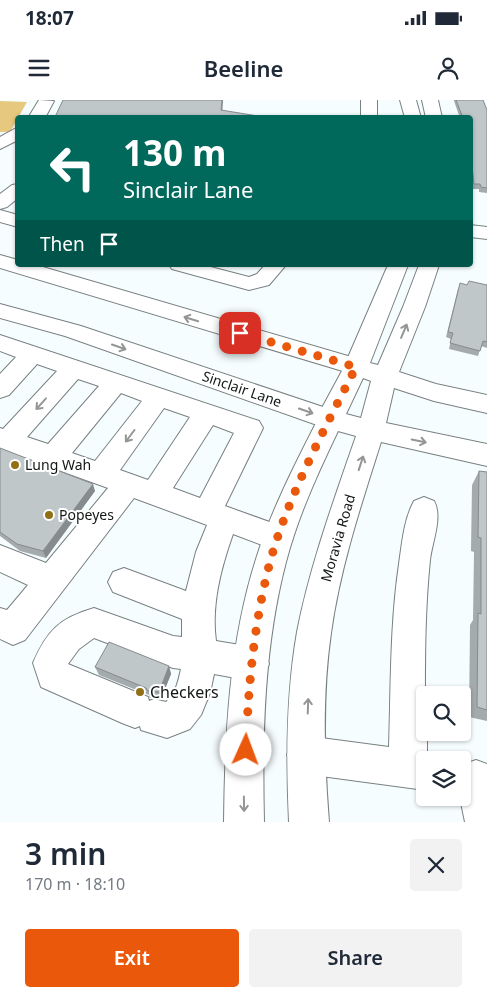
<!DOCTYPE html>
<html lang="en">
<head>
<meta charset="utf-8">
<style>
	:root { --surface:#fff; --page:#f2f2f3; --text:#1f2937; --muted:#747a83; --accent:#ea580c }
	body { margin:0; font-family:"Noto Sans",sans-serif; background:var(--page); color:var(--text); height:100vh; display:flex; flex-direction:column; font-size:19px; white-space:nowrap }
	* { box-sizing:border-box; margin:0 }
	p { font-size:16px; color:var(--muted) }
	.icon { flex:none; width:28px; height:28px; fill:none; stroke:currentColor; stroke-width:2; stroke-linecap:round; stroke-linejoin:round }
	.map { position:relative; height:722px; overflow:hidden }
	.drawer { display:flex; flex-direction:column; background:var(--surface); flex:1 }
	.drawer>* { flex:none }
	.banner { position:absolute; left:15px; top:15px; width:458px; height:152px; border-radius:5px; box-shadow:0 1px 4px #0004; background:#00695c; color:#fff; overflow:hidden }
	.tools { position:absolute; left:416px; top:586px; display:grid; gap:10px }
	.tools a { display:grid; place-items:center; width:55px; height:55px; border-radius:5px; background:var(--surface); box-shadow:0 1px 4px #0004; font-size:25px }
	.pin { position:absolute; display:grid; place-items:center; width:42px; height:42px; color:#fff; margin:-21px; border-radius:10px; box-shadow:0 2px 8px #0006 }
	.me { position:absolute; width:55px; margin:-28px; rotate:2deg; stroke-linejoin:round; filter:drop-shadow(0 0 4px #0008) }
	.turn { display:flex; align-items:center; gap:18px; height:105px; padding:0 25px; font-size:22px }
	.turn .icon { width:65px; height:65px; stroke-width:2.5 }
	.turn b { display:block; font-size:35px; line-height:42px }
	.then { display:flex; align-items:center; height:48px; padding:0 25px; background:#0003; gap:10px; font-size:19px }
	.round { display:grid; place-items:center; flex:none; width:52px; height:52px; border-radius:5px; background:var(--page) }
	.overview { display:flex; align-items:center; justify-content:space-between; height:85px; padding:0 25px }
	h1 { font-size:30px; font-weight:600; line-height:38px }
	.cta { display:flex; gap:10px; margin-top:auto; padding:10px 25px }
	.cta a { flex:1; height:58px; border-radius:5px; background:var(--accent); color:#fff; font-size:20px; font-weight:600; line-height:58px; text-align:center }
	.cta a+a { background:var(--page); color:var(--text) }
	.status { display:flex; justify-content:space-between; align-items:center; height:35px; padding:0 25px; background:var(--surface); direction:ltr }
	.status svg { height:14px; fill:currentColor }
	header { display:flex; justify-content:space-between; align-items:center; height:65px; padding:0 25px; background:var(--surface); font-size:22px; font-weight:600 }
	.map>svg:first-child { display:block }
</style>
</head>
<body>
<div class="status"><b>18:07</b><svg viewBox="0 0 49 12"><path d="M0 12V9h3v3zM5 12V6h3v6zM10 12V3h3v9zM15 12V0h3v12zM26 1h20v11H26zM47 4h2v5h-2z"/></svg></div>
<header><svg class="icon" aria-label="menu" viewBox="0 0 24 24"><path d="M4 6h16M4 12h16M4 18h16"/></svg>Beeline<svg class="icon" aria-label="person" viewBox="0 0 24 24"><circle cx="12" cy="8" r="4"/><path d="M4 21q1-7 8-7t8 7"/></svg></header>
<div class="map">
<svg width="487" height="722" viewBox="0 0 487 722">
	<rect width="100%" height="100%" fill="#f6fdff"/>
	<path fill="#e7c87f" d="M0,1L27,2L10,32H0Z"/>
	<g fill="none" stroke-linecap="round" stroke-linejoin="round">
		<g stroke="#798082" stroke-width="2">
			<path id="minor" d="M39,0L54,1L45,18H28Z
				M361,0H377V18H361Z
				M18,27V40L0,49V37Z
				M18,84V98L7,107L0,109V94L12,85Z
				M0,110L18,115V127L0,122Z
				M470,125L487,127V139L470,137Z
				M0,155L18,160V165H36L365,261L368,267L365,273L356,275L0,168Z
				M169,165H203L249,177L257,174L265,165H286L269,185L249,190L172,169Z
				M0,204L81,226L338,312L342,319L338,326L329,329L320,326L65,236L0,218Z
				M0,235L259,321L263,328L225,406L289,429L293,438L289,447L278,451L233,434C221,468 211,505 216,541L252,547L264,552L269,564L264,576L252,581L214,574L210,593L201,615L190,629L167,638L141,630L140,626L135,628L122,623L41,587L33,563C47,530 60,518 94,508L173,536L182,537V519L113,492L108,482L113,472L124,468L186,491L196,452L207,425L134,398L25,540L13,545L0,539V508L7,510L28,485L0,472V445L46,463L108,388L0,349V328L3,329L57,271L37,264L9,295L0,298V274L16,257L0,251ZM78,279L99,286L48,344L27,337ZM121,293L142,301L95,361L72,353ZM164,308L190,317L148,380L120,370ZM213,325L234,333L200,398L173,388ZM94,538L173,568L181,569C178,582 176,593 166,602L154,599L149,601L148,597L68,564L79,549Z
				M424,397L434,401C443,417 432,442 430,460C424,518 425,576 425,632H427V653L438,658L440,660H425V690L306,674L293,668L287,655L293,642L306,636L389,647C391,586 390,524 399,464C402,443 404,419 414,401Z
				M476,660L487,664V722H465L460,698H462V665Z"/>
		</g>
		<g stroke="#798082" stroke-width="2">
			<path id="major" d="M400,0H416L421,18H405Z
				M422,0H438L442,18H426Z
				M388,165H408L370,263L378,265L403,207L419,165H439L425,207L399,272L436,284L487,295V313L434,301L394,288L386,323L487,344V366L381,342C361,405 340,468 331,533C322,595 324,659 329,722H289C286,659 286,595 297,532C310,465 334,400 356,336L338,331C318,373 298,416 286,462C264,546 262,635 264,722H224C225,634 229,544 256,459C271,411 294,366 317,321L316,319L343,269ZM363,278L371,281L361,318L346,314Z"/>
		</g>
		<use href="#minor" fill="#fff" fill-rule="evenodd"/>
		<use href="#major" fill="#fff" fill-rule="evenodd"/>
	</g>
	<path fill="#a4abad" d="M454,0H483L487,10V93L479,92V89H473L470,65V18H460L454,1Z
		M467,185H487V248L481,246L478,256L449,249L451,239L446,237L458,189Z
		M0,348L95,391L46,458L20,451L0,436Z
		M479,371L487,372V621L469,617L470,525L473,520L474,452L471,451L472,385Z
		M169,566L171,574L161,599L150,598L149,595L99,575L95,567Z"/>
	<path fill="#868b8d" d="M222,0H223L222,18L221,10Z
		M93,384L95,391L46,458L43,451Z
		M169,566L171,574L161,599L159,592Z"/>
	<path fill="#bfc7c9" stroke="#868b8d" d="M63,0H222L221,10L270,18L55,17Z
		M456,0H483L487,10V88L481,87L480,84H474L470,48V18H463Z
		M469,181L487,185V242L483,241L480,251L450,243L453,233L448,232L460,183L467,185Z
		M0,348L93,384L43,451L17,444L0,432Z
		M479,371L487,372V610L477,607L478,513L481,514V438L478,437Z
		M109,542L169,566L159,592L148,591L146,588L95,567Z"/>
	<defs><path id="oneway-shaft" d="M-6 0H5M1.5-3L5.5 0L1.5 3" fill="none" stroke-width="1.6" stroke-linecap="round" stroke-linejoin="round" transform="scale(1.25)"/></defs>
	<g stroke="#949696">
		<use href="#oneway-shaft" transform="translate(191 219) rotate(-163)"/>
		<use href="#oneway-shaft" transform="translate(404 231) rotate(-67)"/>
		<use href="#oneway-shaft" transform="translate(119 247) rotate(19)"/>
		<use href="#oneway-shaft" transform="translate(41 304) rotate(132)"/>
		<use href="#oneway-shaft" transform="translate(306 311) rotate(19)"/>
		<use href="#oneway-shaft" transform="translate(130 336) rotate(127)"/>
		<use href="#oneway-shaft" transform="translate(419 341) rotate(12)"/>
		<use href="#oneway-shaft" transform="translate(361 363) rotate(-72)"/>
		<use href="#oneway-shaft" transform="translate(308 606) rotate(-88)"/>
		<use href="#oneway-shaft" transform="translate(244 704) rotate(89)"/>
	</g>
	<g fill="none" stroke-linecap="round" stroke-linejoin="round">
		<path stroke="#ea580c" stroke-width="9" stroke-dasharray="0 16.2" d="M240,233L356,267C325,328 288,396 270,462C254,523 248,587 246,650"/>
	</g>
	<g fill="#906f15" stroke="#fff" stroke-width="2">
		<circle cx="15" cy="365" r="5"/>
		<circle cx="49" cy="415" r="5"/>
		<circle cx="140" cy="592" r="5"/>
	</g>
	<g text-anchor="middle" stroke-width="4" stroke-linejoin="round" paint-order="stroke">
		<g font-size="14" fill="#121516" stroke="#fff">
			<text transform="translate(242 289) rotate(19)" y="5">Sinclair Lane</text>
			<text transform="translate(338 438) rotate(-74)" y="5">Moravia Road</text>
		</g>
		<g font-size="14" fill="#121516" stroke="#fff" text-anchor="start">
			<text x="25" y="370">Lung Wah</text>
			<text x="59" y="420">Popeyes</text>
		</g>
		<g font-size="16" fill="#121516" stroke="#fff" text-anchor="start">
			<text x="150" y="598">Checkers</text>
		</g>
	</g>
</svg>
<div class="tools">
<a><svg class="icon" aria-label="search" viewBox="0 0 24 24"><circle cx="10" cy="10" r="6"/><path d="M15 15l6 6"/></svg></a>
<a><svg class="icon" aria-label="layers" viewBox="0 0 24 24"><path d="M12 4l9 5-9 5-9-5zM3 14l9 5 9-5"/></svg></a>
</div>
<div class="pin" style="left:240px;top:233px;background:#d93025"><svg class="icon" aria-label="arrive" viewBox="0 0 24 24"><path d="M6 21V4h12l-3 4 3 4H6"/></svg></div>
<svg class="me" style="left:246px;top:650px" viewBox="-20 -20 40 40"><circle r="19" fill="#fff"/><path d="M0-13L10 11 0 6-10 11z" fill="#ea580c"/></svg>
<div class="banner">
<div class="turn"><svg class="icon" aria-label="left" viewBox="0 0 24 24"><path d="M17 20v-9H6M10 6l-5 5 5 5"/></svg><div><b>130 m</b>Sinclair Lane</div></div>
<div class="then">Then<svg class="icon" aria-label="arrive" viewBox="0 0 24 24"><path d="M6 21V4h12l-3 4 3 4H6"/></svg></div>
</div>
</div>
<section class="drawer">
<div class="overview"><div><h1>3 min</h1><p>170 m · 18:10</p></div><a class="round"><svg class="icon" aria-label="close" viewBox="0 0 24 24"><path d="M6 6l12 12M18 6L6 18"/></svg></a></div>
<div class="cta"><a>Exit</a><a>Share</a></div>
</section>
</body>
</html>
